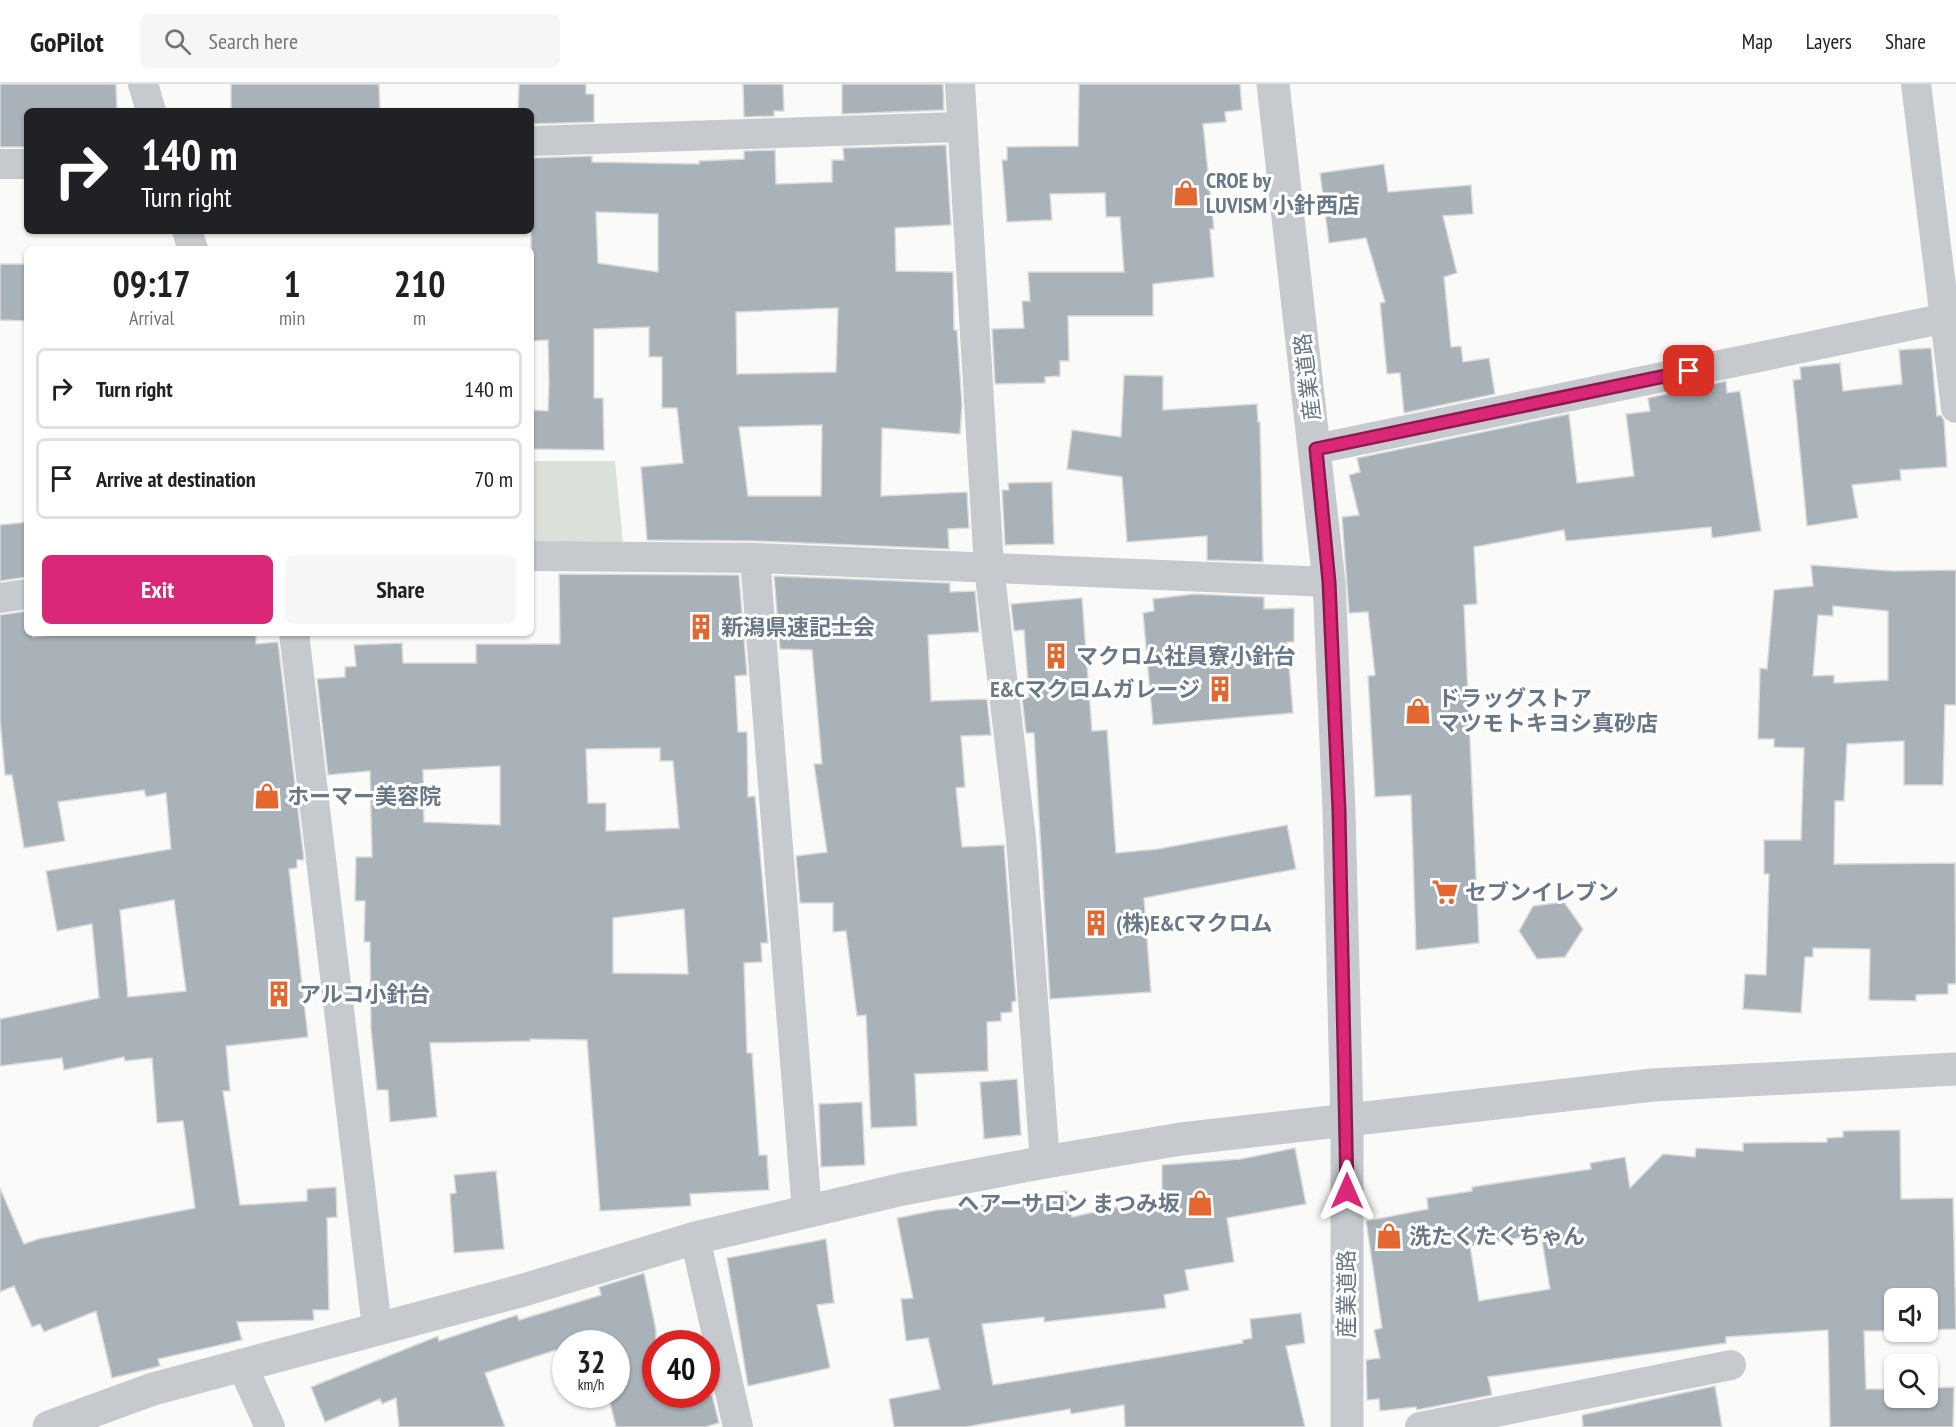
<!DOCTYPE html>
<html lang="en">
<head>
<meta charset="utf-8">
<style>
	:root { --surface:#fff; --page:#f6f6f6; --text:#202124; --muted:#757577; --line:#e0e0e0; --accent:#db2777 }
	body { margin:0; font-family:"PT Sans Narrow","Noto Sans JP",sans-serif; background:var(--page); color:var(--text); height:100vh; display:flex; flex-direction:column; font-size:22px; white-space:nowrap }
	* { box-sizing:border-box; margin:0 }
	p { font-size:20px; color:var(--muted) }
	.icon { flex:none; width:33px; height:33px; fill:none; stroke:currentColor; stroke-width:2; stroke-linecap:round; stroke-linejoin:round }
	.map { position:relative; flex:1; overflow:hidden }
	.side { position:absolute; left:24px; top:162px; width:510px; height:390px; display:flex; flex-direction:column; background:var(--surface); border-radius:9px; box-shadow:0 2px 4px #0004 }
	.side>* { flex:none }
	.guide { position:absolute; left:24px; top:24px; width:510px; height:126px; border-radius:9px; box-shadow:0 2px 4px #0004; background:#202124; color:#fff; overflow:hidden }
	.fabs { position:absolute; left:1884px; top:1204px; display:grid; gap:12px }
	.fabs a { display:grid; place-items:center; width:54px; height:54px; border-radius:9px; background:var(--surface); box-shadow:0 2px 4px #0004; font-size:30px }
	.speed { position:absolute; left:552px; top:1246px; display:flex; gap:12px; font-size:30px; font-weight:700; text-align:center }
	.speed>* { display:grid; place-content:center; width:78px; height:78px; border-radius:50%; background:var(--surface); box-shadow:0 2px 4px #0004; line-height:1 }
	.speed small { font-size:15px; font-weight:400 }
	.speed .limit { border:9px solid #d22; background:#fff; color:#111 }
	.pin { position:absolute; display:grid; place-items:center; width:51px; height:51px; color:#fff; margin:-26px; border-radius:12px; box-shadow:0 3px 9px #0006 }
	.me { position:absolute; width:66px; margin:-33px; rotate:0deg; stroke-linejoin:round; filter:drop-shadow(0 0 4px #0008) }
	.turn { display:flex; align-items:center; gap:21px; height:126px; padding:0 18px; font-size:27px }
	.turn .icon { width:78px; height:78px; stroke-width:2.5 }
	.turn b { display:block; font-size:42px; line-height:51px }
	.eta { display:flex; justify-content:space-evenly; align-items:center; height:102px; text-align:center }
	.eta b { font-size:36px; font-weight:800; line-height:42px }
	.button { display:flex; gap:12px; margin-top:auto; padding:12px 18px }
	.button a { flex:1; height:69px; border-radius:9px; background:var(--accent); color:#fff; font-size:24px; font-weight:800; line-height:69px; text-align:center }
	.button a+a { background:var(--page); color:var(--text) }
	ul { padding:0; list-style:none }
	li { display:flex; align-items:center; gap:18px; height:81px; margin:0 12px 9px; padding:0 6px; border:3px solid var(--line); border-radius:9px }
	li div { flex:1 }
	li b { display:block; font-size:22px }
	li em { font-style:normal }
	header { display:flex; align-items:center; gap:36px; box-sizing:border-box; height:84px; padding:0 30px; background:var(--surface); border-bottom:2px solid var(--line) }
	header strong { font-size:28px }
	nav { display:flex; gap:33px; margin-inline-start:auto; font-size:21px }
	.search { width:420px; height:54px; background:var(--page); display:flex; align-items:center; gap:15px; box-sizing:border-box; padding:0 21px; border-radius:9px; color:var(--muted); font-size:22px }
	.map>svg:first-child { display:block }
</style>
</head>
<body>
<header>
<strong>GoPilot</strong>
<div class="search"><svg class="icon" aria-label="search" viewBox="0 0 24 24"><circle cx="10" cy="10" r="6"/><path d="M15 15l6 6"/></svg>Search here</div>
<nav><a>Map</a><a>Layers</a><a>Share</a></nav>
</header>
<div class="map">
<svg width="1956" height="1343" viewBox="0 0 1956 1343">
	<rect width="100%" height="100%" fill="#fafaf8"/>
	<path fill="#dbe1d9" d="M531,377H615L623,459L531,462Z"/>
	<path fill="#a9b2b9" stroke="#dbdcda" stroke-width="1.5" fill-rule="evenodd" d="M0,0H116L117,27H27V63H0Z
		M231,0H379L380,27H231Z
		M519,0H586V10H594V38L531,40V27H518Z
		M743,0H783L784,27H774V32L744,33Z
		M842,0H943L944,26L842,30Z
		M1079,0H1240L1242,26L1225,28L1226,38L1203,40L1214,145H1210L1214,193L1153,200V232H1068L1069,277H1060V292L1045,293V299L995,300L992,245L1024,244L1022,217H1030L1028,188H1124L1120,133H1106L1105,109L1050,110L1052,136L1007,138L1002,76H1007V63L1078,62Z
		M946,61L951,141L895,144L896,187L953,188L954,246H957L962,321L960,350L882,344L881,412L967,408L969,444L948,445L949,465L756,457L647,456L641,383L683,379L677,324H662V273H649V243L594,245V314H603L604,366L531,365V326L548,327L549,298L548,256L531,257V74L592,72V78L699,80V77L744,75V67L775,66L776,100L832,98V76H844L843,64ZM596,128L658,130V188L598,179ZM838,224L836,288L737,290L736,228ZM822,341L821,412H748L739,343Z
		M1384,80L1388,108L1471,101L1473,130L1443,132L1457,189L1444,193L1451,263L1461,262L1463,278L1489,274L1495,310L1404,329L1400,289L1387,290L1380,219L1385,218L1366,154L1329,159L1320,89Z
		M0,180H27V237L0,236Z
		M1931,264L1937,332L1941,331L1944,336L1947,383L1900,386L1901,396L1852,401L1858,434L1807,442L1793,296L1801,295L1800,283L1840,279L1843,307L1902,300L1899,266Z
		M1124,291L1163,292V326L1257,320L1258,338H1260L1263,478L1207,476V452L1127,458L1122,393L1067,385L1072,346L1121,353Z
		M1726,297L1727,309L1740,307L1761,447L1712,454L1711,443L1566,457L1564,446L1474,463L1477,520L1464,521L1479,859L1416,866L1411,711L1375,713L1368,592L1375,591L1368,528L1349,529L1342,433L1359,431L1349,391L1360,388L1357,374L1569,330L1577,399L1634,392L1626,330L1650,327L1648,314Z
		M1052,398L1054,460L1005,461L1002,406H1009L1008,399Z
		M27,438V493L0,497V441Z
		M1811,481L1893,487L1956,486V621H1945L1943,701H1904V657L1847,660L1844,717H1835L1834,780L1955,779L1956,900H1948V910L1916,911V917L1869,916L1870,865L1813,864V873H1805L1801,929L1743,925L1745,890L1766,891L1769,790H1764V756H1801L1804,664L1774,663V655H1758L1760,584L1767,585L1774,506L1813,502ZM1833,522L1888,527V596L1834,599V591L1813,592L1818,531L1833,532Z
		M559,490L739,491L747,591L735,592L738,648H747L748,713L755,712L768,859H761L762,878L744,879L747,969H752L759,1071H767L769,1106L690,1110L691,1122L600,1127L587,956L530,955V957L430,959L437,1033L390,1038L388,1006H377L371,945L370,858H364L365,817H355L356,773H372L370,687L328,691L317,595L345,593V583L356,582L354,561L402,559L403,579H476V560H560ZM660,664V677H673L679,744L606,747V719H588L586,665ZM500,682V741L424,738L423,686ZM684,825L688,890L613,889V834Z
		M774,492L950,499V508L975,507L979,548L928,551L931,617L987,615L991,651L961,652L965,703L956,704L962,763L1004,761L1016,917L1012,918V928L1001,929V937L987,938L988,987L915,990L917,1042L871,1044L866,931L857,932L846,847L833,848V819H800L796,772L827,768L814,680H822L812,566L780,565Z
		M1194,510L1264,513V525L1294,524V558H1287L1293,629L1153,641L1143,529L1154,527L1153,515Z
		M1082,514L1092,647L1107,646L1116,769L1158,765L1287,741L1296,785L1144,814L1151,908L1050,915L1034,649H1026L1022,614L1029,613L1024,546L1014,547L1011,520Z
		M27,527V549H32L33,553L67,549H256V560L278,558L304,776H297V784L289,785L308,953L226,962L230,1007H223L240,1121L307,1117V1105L336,1103L337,1133L327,1134L329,1226H313L314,1236L237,1238L242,1256L158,1275L160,1282L112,1294L96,1227L44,1248L40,1240L32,1243L14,1202L0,1208V1104L24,1160L38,1155L195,1124L183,1037L157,1039L152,974L125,977L124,973L64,986L62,974L0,982V935L99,914L92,840L57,847L46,787L171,765L166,709L146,713L144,706L58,718L65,757L24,764L12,691H5L0,635V531ZM174,816L186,907L128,913L120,826Z
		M1564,818L1583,845L1565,873L1537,875L1519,847L1533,822Z
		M1017,995L1021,1051L984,1055L980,998Z
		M862,1018L865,1081L821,1083L819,1020Z
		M1900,1046L1901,1115L1953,1114L1956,1245L1928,1246V1215H1894V1247H1864L1866,1305H1894V1314H1928V1304L1954,1303L1953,1343H1830L1828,1246L1726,1253V1259L1488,1293L1492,1311L1417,1326L1416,1323L1380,1327L1379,1315L1367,1316L1366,1276L1380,1274L1374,1246L1382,1244L1366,1137L1428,1125L1427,1114L1472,1107V1103L1591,1085L1590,1079L1625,1073L1630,1104L1663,1070L1695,1073L1696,1064L1743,1067V1059L1827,1058V1054L1843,1053V1047ZM1541,1150L1550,1205L1479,1217L1470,1162Z
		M1295,1064L1306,1120L1227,1134L1234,1178L1185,1186L1189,1206L1164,1211L1166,1224L1044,1238V1233L982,1240L993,1301L1243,1259L1242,1256L1252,1254L1250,1235L1301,1229L1305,1259L1286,1262L1305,1343H1125L1124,1321L1071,1330L1070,1325L965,1343H894L889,1315L940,1305L928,1254L906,1257L901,1215L913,1214L897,1134L937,1126L1002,1120L1067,1107L1072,1133L1162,1113V1081L1241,1075Z
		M496,1087L504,1165L454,1169L450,1110L456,1109L454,1091Z
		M826,1155L834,1219L817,1221L830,1284L748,1302L727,1174Z
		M644,1189L656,1246V1311H712L719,1339L705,1343H616L608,1311H616V1260H566V1276L559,1277L556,1266L485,1289L505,1343H399L396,1314L382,1320L380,1315L325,1338L311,1303L438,1252L439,1257L517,1231L519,1236L601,1211L599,1203Z
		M1715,1302L1722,1343H1583L1582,1331Z"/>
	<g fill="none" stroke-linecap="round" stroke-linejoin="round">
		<path stroke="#c6c9cd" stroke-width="30" d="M143,0L151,27
			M960,0L989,483L1021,754L1045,1078
			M1916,0L1956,324
			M531,57L960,43
			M0,80H27
			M187,147L193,165
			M1316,365L1956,232
			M531,472L755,474L1329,498
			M755,474L807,1128
			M0,514L27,510
			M294,549L377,1244
			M695,1154L738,1343
			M242,1281L270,1343
			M1420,1343L1731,1281"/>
		<path stroke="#c6c9cd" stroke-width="33" d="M1273,0L1329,498L1339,727L1347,1037V1343
			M49,1343L153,1305L524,1206L695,1154L903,1105L1045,1078L1181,1055L1653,1001L1956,985"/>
	</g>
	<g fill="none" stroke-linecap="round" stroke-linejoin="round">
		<g stroke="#8e194d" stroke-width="15">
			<path id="route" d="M1347,1107L1339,727L1329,498L1316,365L1689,287"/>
		</g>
		<use href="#route" stroke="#db2777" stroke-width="10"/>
	</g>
	<defs>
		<g id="shop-bare" transform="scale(2.07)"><path d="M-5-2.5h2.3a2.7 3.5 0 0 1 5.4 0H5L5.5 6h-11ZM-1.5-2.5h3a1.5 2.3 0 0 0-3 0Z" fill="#e3672e" stroke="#fff" stroke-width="2.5" paint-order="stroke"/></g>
		<g id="building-bare" transform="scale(2.07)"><path d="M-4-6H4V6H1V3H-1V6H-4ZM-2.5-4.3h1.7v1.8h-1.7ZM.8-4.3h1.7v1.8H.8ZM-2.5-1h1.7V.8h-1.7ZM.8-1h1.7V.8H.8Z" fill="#e3672e" stroke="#fff" stroke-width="2.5" paint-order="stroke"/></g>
		<g id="supermarket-bare" transform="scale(2.07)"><path d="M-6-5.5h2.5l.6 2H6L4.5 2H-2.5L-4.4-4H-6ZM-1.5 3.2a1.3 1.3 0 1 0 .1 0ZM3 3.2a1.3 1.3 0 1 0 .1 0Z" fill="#e3672e" stroke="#fff" stroke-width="2.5" paint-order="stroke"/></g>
	</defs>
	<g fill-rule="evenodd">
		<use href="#shop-bare" x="1186" y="109"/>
		<use href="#building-bare" x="701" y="543"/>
		<use href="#building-bare" x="1056" y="572"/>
		<use href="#building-bare" x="1220" y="605"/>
		<use href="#shop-bare" x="1418" y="627"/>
		<use href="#shop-bare" x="267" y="712"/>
		<use href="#supermarket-bare" x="1445" y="808"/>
		<use href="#building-bare" x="1096" y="839"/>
		<use href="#building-bare" x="279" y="910"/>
		<use href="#shop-bare" x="1200" y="1119"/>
		<use href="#shop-bare" x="1389" y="1152"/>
	</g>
	<g text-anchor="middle" stroke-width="6" stroke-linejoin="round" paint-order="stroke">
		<g font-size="22" font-weight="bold" fill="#697888" stroke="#fff" text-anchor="start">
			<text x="1206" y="104">CROE by<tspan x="1206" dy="25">LUVISM 小針西店</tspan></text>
			<text x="721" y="551">新潟県速記士会</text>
			<text x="1076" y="580">マクロム社員寮小針台</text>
			<text x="1200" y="613" text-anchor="end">E&amp;Cマクロムガレージ</text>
			<text x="1438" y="622">ドラッグストア<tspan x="1438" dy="25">マツモトキヨシ真砂店</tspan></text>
			<text x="287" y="720">ホーマー美容院</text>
			<text x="1465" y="816">セブンイレブン</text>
			<text x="1116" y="847">(株)E&amp;Cマクロム</text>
			<text x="299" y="918">アルコ小針台</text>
			<text x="1180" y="1127" text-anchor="end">ヘアーサロン まつみ坂</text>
			<text x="1409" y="1160">洗たくたくちゃん</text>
		</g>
		<g font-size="22" fill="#697888" stroke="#fff">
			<text transform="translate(1307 293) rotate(-97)" y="8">産業道路</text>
			<text transform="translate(1346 1210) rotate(-90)" y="8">産業道路</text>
		</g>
	</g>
</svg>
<div class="fabs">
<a><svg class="icon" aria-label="sound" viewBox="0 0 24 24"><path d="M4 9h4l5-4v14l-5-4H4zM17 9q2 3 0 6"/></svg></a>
<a><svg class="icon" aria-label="search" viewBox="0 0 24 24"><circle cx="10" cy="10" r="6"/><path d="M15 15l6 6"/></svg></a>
</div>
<div class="speed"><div>32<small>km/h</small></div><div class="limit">40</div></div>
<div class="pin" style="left:1689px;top:287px;background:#d93025"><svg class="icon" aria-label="arrive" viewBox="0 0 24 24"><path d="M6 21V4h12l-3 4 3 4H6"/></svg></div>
<svg class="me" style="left:1347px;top:1107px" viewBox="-20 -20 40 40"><path d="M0-17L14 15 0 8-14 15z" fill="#db2777" stroke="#fff" stroke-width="4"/></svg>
<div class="guide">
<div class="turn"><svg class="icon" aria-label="right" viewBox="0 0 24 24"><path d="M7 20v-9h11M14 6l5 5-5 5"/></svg><div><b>140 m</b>Turn right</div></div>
</div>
<section class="side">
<div class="eta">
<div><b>09:17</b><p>Arrival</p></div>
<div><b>1</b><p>min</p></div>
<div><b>210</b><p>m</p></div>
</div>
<ul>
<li><svg class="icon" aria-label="right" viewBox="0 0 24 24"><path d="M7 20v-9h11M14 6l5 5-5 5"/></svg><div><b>Turn right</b></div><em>140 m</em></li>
<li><svg class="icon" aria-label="arrive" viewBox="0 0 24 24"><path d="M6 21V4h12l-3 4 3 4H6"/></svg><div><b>Arrive at destination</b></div><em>70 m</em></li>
</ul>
<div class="button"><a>Exit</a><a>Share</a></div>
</section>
</div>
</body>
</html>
